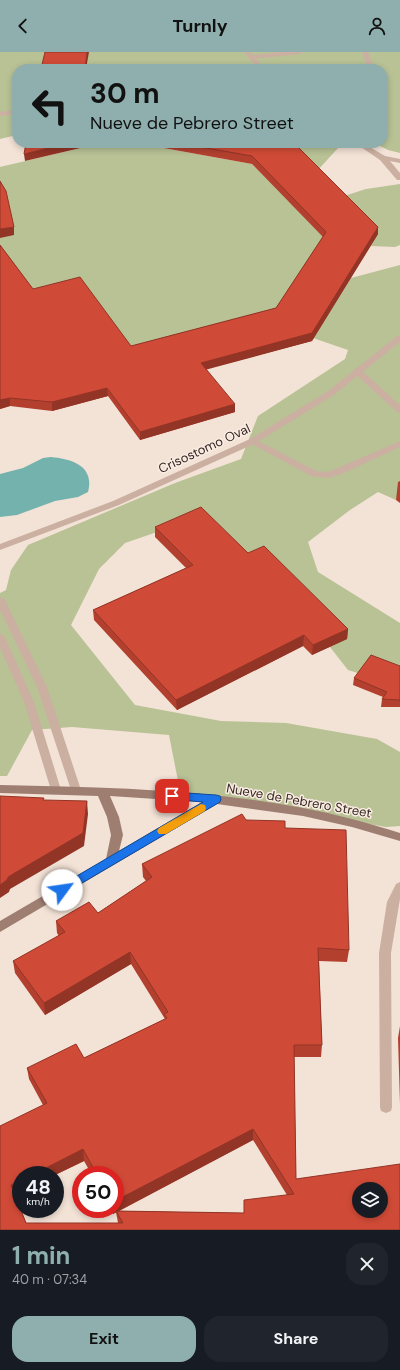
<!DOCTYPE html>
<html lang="en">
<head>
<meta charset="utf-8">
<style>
	:root { --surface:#171b24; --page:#20242c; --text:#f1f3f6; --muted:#9ea1a6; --accent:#8faeae }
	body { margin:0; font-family:"DM Sans",sans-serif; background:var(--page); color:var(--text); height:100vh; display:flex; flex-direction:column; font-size:15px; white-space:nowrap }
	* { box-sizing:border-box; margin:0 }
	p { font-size:13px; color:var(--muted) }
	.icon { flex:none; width:22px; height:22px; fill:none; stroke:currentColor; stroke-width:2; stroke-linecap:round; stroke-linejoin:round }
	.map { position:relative; height:1178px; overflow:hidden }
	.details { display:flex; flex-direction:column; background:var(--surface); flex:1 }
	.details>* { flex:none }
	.guide { position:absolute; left:12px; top:12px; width:376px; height:84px; border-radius:16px; box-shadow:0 2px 6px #0003; background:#8faeae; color:#111; overflow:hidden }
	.buttons { position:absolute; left:352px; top:1130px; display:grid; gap:8px }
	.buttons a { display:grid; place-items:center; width:36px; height:36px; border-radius:50%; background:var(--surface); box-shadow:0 2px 6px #0003; font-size:20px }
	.speed { position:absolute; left:12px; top:1114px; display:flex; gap:8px; font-size:20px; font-weight:700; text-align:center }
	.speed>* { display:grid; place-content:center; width:52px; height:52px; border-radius:50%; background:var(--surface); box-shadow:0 2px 6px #0003; line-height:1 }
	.speed small { font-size:10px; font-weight:400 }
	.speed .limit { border:6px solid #d22; background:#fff; color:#111 }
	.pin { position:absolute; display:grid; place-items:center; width:34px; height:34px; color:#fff; margin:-17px; border-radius:8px; box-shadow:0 2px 6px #0006 }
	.me { position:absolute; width:44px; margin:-22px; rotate:59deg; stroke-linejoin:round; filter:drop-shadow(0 0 3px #0008) }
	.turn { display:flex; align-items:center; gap:14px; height:84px; padding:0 12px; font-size:18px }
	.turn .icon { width:52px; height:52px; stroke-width:2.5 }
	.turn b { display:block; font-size:28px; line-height:34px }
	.round { display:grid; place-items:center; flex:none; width:42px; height:42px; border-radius:16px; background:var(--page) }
	.headline { display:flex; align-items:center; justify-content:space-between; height:68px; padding:0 12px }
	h1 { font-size:24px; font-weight:700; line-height:30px; color:var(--accent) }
	.cta { display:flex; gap:8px; margin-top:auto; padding:8px 12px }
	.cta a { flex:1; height:46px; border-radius:16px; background:var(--accent); color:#111; font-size:16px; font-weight:700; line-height:46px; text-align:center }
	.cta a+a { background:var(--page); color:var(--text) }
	header { display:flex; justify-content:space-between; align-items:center; height:52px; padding:0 12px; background:var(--accent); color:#111; font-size:18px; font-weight:700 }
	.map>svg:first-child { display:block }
</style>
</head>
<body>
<header><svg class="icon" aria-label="back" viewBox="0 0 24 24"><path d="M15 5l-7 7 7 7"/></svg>Turnly<svg class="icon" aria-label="person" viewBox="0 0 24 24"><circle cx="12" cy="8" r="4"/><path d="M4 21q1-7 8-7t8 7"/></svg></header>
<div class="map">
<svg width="400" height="1178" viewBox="0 0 400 1178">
	<rect width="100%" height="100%" fill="#f3e2d6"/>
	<path fill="#b8c295" d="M0,0H400V101L388,98L374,91H383V17H17V83L0,87Z
		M102,91H136L252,112L311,172L320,179L326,188L276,264L51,323L0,307V115Z
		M286,91H365L339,95L316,120Z
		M400,132V193L395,195L371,194L377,182L341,145L366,137Z
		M400,213V445L396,448L378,440L350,458L308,490L318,520L400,571V634L348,618L330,595L201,465L125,491L99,517L71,573L135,653L221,669L286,671L377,687L400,700V774L386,775L180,739L169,683L72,675L32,678L7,724H0V541L6,538L11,518L28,493L175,431L241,407L258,364L345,307L348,298L313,286L351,226Z"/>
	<path fill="#73b2ad" d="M51,405C72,407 95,414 88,440L78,445L55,449L17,463L0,465V422L23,416L43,406Z"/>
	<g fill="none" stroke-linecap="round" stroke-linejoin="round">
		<path fill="#cbb0a1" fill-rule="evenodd" d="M281,0H303L300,2L252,7L249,5L252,3Z
			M362,0H368L372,10V17H366V10Z
			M357,316L360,317L400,353V361L397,360L354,321L353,319L354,317Z
			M253,386L316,419L328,420L400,389V395L342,422L328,426L311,424L250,391L249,389L250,387Z
			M400,830V847L391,901L392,1055L391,1059L386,1061L381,1059L380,1055L379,901L387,850L396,832Z"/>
		<path fill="#cbb0a1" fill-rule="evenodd" d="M244,0H250L265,17H258Z
			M17,58V62L0,64V60Z
			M355,91H363L385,104L400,107V111L390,109L400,121V128H397L380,108Z
			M397,284H400V290L334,343L256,391L119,453L0,498V492L113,449L250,387L328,339Z
			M0,545L5,548L47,635L81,738L80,741L76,742L72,741L71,738L37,635L0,558Z
			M0,581L5,585L34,650L61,738L60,741L56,742L52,741L51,738L24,650L0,596Z"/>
		<path fill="#9f7e72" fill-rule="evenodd" d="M0,733C101,735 203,737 303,756C336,762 368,771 400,781V789L352,775L303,764L217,752L0,880V869L106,807L111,783L107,765L98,744L0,741ZM110,744L202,750L119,799L123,783L119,765Z"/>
	</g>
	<path fill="#b3402f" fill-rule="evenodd" d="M136,91H294L378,182L312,289L206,317L235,360L140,388L108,344L52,359L10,354L0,357V193L33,237L131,294L276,256L323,185L252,112Z
		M400,429V451L396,448L398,430Z
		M155,475L248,501L348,577L347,587L312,603L303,594L177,658L94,568L93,558L186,516L155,485Z
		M400,614V655H381L382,647L383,645L353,633L354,626Z
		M246,768L285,776L349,898L347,910L319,909L322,993L321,1005H294L296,1127L400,1178H0L43,1053L29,1027L27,1016L84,1006L165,967L131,912L45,963L15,921L13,909L59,884L57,881L56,869L98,861L146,829L143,825L142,812ZM253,1088L287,1143L243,1161L119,1159ZM84,1109L92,1123H115V1157H110L113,1162L116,1160L118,1171H26L15,1143L21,1141V1123H55Z
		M400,974V1052L398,986Z"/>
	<path fill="#923426" d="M87,0H89L86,17H85Z
		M69,91H102L25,109L24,102Z
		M14,175V183L0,186V177Z
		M378,175V182L312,289L201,319V311L312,281Z
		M107,336L108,344L52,359V350Z
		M10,346V354L0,357V348Z
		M235,352V360L140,388V380Z
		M348,577L347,587L312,603L313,593Z
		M304,583L303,594L177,658L176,648Z
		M87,749L88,762L84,794L10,837L9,840L0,846V833Z
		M130,900L131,912L45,963L44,951Z
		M253,1077V1088L113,1162L112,1157H115V1149Z
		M83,1097L84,1109L55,1123H32Z
		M21,1128V1141L13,1145L11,1133Z"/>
	<path fill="#d04b37" stroke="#923426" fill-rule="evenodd" d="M45,0H87L85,17H41Z
		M26,91H69L24,102Z
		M178,91H294L378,175L312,281L201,311L235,352L140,380L107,336L52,350L10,346L0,348V193L33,237L80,225L131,294L276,256L326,180L252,104Z
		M0,129L6,139L14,175L0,177Z
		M201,455L248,501L264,494L348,577L313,593L304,583L176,648L93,558L193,513L155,475Z
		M371,603L400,614V648L382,647L387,640L354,626Z
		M0,744L44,746L43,748L87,749L83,781L8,825L7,828L0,833Z
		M242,762L246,768L285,769V776L346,778L349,898L318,896L322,993H294L296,1127L400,1112V1178H0V1074L47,1051L27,1016L76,992L84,1006L167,966L164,962L168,960L130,900L44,951L13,909L65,880L56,869L89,850L98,861L152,825L142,812ZM253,1077L294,1142L244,1148V1161L116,1159L123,1171H26L11,1133L21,1128V1123H32L83,1097L97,1123H115V1149ZM359,1137H381V1159H359Z"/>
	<path fill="#1a73e8" stroke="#114b97" d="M172,740L216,743L220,744L221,747L220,750L65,841L62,843L58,841L56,838L58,835L203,750L168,747L167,744L168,741Z"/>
	<path fill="#f59e0b" d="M201,752L205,753L206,756L205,759L166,782H159L157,779L159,776Z"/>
	<g text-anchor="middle" stroke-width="3" stroke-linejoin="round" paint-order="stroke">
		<g font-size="13" fill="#352824" stroke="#faece2">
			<text transform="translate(204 396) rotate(-25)" y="5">Crisostomo Oval</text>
			<text transform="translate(299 748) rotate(10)" y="5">Nueve de Pebrero Street</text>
		</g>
	</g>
</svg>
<div class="buttons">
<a><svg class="icon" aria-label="layers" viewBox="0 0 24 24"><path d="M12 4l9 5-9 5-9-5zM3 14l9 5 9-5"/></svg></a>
</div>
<div class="speed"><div>48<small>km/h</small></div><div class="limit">50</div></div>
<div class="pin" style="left:172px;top:744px;background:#d93025"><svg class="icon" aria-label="arrive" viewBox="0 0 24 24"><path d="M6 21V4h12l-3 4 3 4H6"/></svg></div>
<svg class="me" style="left:62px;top:838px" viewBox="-20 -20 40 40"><circle r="19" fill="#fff"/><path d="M0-13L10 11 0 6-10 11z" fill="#1a73e8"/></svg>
<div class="guide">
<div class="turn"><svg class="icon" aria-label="left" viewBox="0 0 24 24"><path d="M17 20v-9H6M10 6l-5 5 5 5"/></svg><div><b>30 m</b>Nueve de Pebrero Street</div></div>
</div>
</div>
<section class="details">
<div class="headline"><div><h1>1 min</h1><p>40 m · 07:34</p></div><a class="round"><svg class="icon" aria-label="close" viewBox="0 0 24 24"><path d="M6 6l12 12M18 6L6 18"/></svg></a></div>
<div class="cta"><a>Exit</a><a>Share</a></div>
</section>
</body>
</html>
